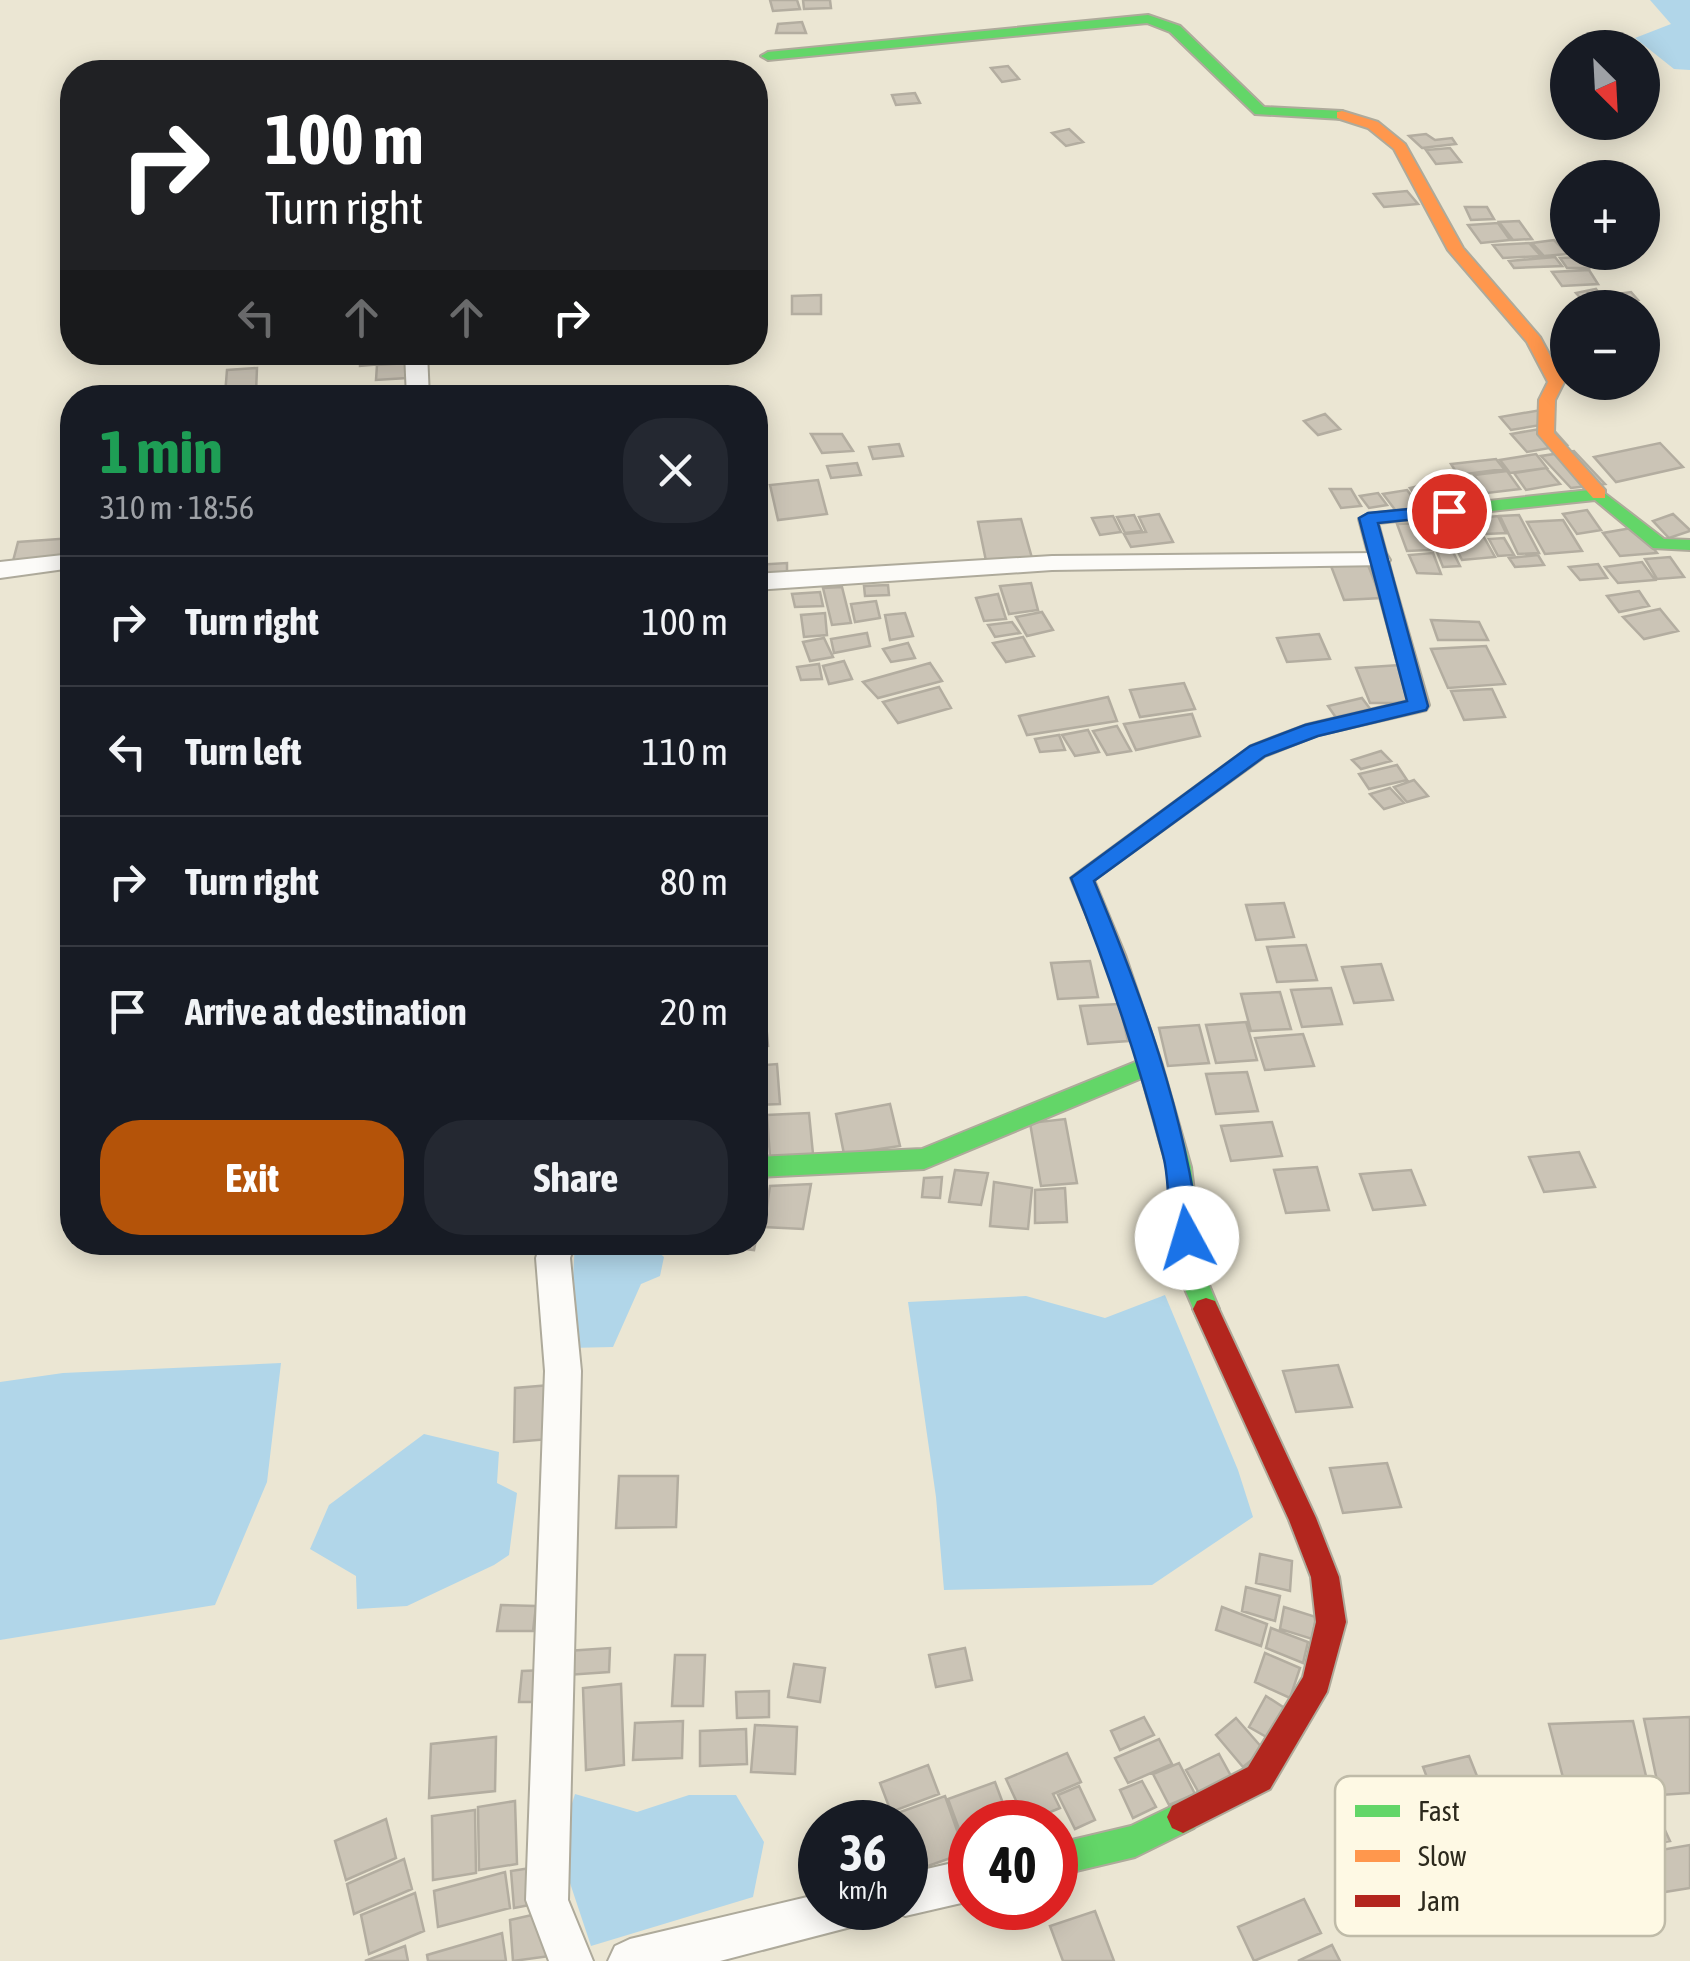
<!DOCTYPE html>
<html lang="en">
<head>
<meta charset="utf-8">
<style>
	:root { --surface:#171b24; --page:#242831; --text:#f1f3f6; --muted:#9ea1a6; --line:#363941; --accent:#b45309 }
	body { margin:0; font-family:"Asap Condensed",sans-serif; background:var(--page); color:var(--text); height:100vh; display:flex; flex-direction:column; font-size:38px; white-space:nowrap }
	* { box-sizing:border-box; margin:0 }
	p { font-size:32px; color:var(--muted) }
	.icon { flex:none; width:55px; height:55px; fill:none; stroke:currentColor; stroke-width:2; stroke-linecap:round; stroke-linejoin:round }
	.map { position:relative; flex:1; overflow:hidden }
	.panel { position:absolute; left:60px; top:385px; width:708px; height:870px; display:flex; flex-direction:column; background:var(--surface); border-radius:40px; box-shadow:0 5px 25px #0003 }
	.panel>* { flex:none }
	.top-card { position:absolute; left:60px; top:60px; width:708px; height:305px; border-radius:40px; box-shadow:0 5px 25px #0003; background:#202124; color:#fff; overflow:hidden }
	.needle { width:65px; rotate:156deg }
	.tools { position:absolute; left:1550px; top:30px; display:grid; gap:20px }
	.tools a { display:grid; place-items:center; width:110px; height:110px; border-radius:50%; background:var(--surface); box-shadow:0 5px 25px #0003; font-size:50px }
	.speed { position:absolute; left:798px; top:1800px; display:flex; gap:20px; font-size:50px; font-weight:700; text-align:center }
	.speed>* { display:grid; place-content:center; width:130px; height:130px; border-radius:50%; background:var(--surface); box-shadow:0 5px 25px #0003; line-height:1 }
	.speed small { font-size:25px; font-weight:400 }
	.speed .limit { border:15px solid #d22; background:#fff; color:#111 }
	.pin { position:absolute; display:grid; place-items:center; width:85px; height:85px; color:#fff; margin:-42px; border:5px solid #fff; border-radius:50%; box-shadow:0 2px 10px #0007 }
	.me { position:absolute; width:110px; margin:-55px; rotate:354deg; stroke-linejoin:round; filter:drop-shadow(0 0 8px #0008) }
	.turn { display:flex; align-items:center; gap:35px; height:210px; padding:0 40px; font-size:45px }
	.turn .icon { width:130px; height:130px; stroke-width:2.5 }
	.turn b { display:block; font-size:70px; line-height:85px }
	.lanes { display:flex; align-items:center; height:95px; padding:0 40px; background:#0003; justify-content:center; gap:50px; direction:ltr }
	.lanes .off { opacity:.35 }
	.round { display:grid; place-items:center; flex:none; width:105px; height:105px; border-radius:40px; background:var(--page) }
	.head { display:flex; align-items:center; justify-content:space-between; height:170px; padding:0 40px }
	h1 { font-size:60px; font-weight:700; line-height:75px; color:#1e9e55 }
	.action { display:flex; gap:20px; margin-top:auto; padding:20px 40px }
	.action a { flex:1; height:115px; border-radius:40px; background:var(--accent); color:#fff; font-size:40px; font-weight:700; line-height:115px; text-align:center }
	.action a+a { background:var(--page); color:var(--text) }
	ul { padding:0; list-style:none }
	li { display:flex; align-items:center; gap:30px; height:130px; padding:0 40px; border-top:2px solid var(--line) }
	li div { flex:1 }
	li b { display:block; font-size:38px }
	li em { font-style:normal }
	.map>svg:first-child { display:block }
</style>
</head>
<body>
<div class="map">
<svg width="1690" height="1961" viewBox="0 0 1690 1961">
	<rect width="100%" height="100%" fill="#ebe6d3"/>
	<path fill="#b1d6e9" d="M1650,0H1690V70L1674,69L1635,38L1671,24Z
		M575,1243H648L664,1257L660,1276L641,1284L613,1347L569,1348Z
		M1165,1295L1238,1470L1253,1517L1152,1585L944,1590L936,1497L908,1302L1026,1296L1105,1318Z
		M281,1363L267,1482L215,1605L0,1640V1382L63,1373Z
		M424,1434L499,1452L497,1483L517,1493L509,1555L494,1565L407,1606L357,1609L356,1576L310,1549L329,1505Z
		M575,1794L637,1812L689,1795H736L764,1842L753,1897L591,1946L558,1847Z"/>
	<path fill="#cbc4b6" stroke="#b3ada0" stroke-width="2.5" d="M770,0H797L800,9L773,11Z
		M803,0H830L831,8L804,9Z
		M802,22L806,33H776L778,24Z
		M1008,66L1019,79L1002,82L991,68Z
		M915,93L920,103L896,105L892,95Z
		M1069,129L1083,142L1066,146L1052,133Z
		M1426,134L1435,140L1452,138L1456,144L1422,148L1409,136Z
		M1450,148L1461,162L1436,164L1426,150Z
		M1407,191L1418,204L1384,207L1374,194Z
		M1465,207H1487L1494,219L1471,220Z
		M1519,221L1532,239L1513,240L1499,222Z
		M1498,223L1510,240L1481,243L1468,225Z
		M1554,240L1568,254L1544,256L1532,243Z
		M1529,243L1541,256L1503,258L1493,245Z
		M1555,257L1562,266L1514,268L1509,261Z
		M1583,257L1589,268H1567L1560,258Z
		M1589,270L1598,284L1562,286L1552,272Z
		M1596,289L1604,300L1585,303L1576,293Z
		M1631,292L1638,300L1611,304L1604,296Z
		M821,295V314H792V296Z
		M360,352H393V363L360,366Z
		M408,363L407,378L376,380L377,365Z
		M257,368L256,392L225,395L227,370Z
		M1541,410L1553,423L1511,430L1500,417Z
		M1325,414L1340,429L1318,435L1304,421Z
		M1551,427L1567,445L1527,452L1511,434Z
		M811,434H842L853,451L822,453Z
		M1660,443L1683,467L1616,482L1594,457Z
		M899,444L903,456L873,459L869,447Z
		M1574,451L1605,484L1571,488L1541,456Z
		M1536,454L1547,468L1510,473L1500,460Z
		M1496,459L1504,469L1458,475L1451,464Z
		M857,463L861,475L831,478L827,466Z
		M1546,468L1560,484L1526,490L1514,473Z
		M1507,471L1520,489L1487,493L1474,475Z
		M1434,477H1451L1466,501L1449,502Z
		M818,480L827,514L778,520L770,485Z
		M1432,483L1444,503L1424,507L1410,488Z
		M1330,489H1351L1361,506L1341,508Z
		M1407,490L1420,507L1396,511L1383,494Z
		M1378,493L1387,505L1369,508L1360,496Z
		M1587,510L1601,530L1577,534L1563,514Z
		M1159,514L1173,542L1131,547L1124,534L1146,532L1139,517Z
		M1673,514L1690,530V531L1669,538L1653,521Z
		M1134,515L1142,531L1125,533L1117,517Z
		M1519,515L1539,553L1518,554L1500,516Z
		M1113,516L1121,532L1100,535L1092,518Z
		M1498,516L1506,533L1486,534L1477,518Z
		M1021,519L1032,558L986,561L978,522Z
		M1475,519L1481,531L1451,533L1445,521Z
		M1563,520L1582,551L1545,554L1527,522Z
		M1442,522L1452,549L1407,551L1397,524Z
		M1637,527L1657,553L1620,556L1603,533Z
		M1481,532L1495,557L1462,560L1449,534Z
		M72,538V556L13,561L18,542Z
		M1504,538L1514,555L1498,556L1489,539Z
		M1437,552H1453L1460,566L1443,567Z
		M1433,553L1441,574L1417,573L1409,555Z
		M1538,555L1544,565L1515,567L1509,558Z
		M1670,557L1684,577L1657,579L1645,559Z
		M1642,562L1655,580L1618,583L1605,567Z
		M787,563V576L755,577V565Z
		M1598,564L1607,578L1580,580L1569,567Z
		M1368,565L1381,598L1344,600L1331,566Z
		M1031,583L1038,610L1009,614L1000,586Z
		M888,585L889,595L865,596L864,586Z
		M842,587L851,623L832,625L823,588Z
		M1639,591L1649,606L1619,612L1607,596Z
		M820,592L823,606L795,607L792,594Z
		M998,594L1006,619L984,621L976,598Z
		M876,601L880,618L855,622L851,604Z
		M1660,609L1678,631L1644,639L1623,617Z
		M1042,612L1053,630L1027,636L1016,617Z
		M825,613L827,635L804,637L801,615Z
		M905,613L913,636L890,640L885,615Z
		M1431,620L1479,622L1488,640H1438Z
		M1012,622L1020,633L995,637L988,625Z
		M867,633L870,646L834,653L831,639Z
		M1319,634L1330,659L1287,662L1277,638Z
		M1023,637L1034,656L1006,662L993,643Z
		M824,638L833,657L810,661L803,642Z
		M908,643L915,658L891,662L883,649Z
		M1486,646L1505,684L1448,688L1431,649Z
		M844,661L852,679L829,684L823,666Z
		M930,663L942,681L878,698L863,682Z
		M819,664L822,679L801,680L797,667Z
		M1400,665L1415,703H1370L1356,668Z
		M1184,683L1195,709L1140,717L1130,690Z
		M939,687L951,708L898,723L883,702Z
		M1492,689L1505,717L1464,720L1451,691Z
		M1108,697L1117,721L1027,735L1019,716Z
		M1362,698L1374,714L1339,722L1328,706Z
		M1192,714L1200,736L1136,750L1124,724Z
		M1117,726L1131,751L1107,755L1093,731Z
		M1088,730L1099,752L1075,756L1062,735Z
		M1059,735L1065,750L1040,752L1035,739Z
		M1381,751L1391,761L1361,769L1352,760Z
		M1397,765L1407,780L1369,789L1359,774Z
		M1414,780L1428,796L1407,802L1394,787Z
		M1390,788L1404,803L1384,809L1370,794Z
		M1284,903L1294,937L1256,940L1246,905Z
		M1306,945L1317,980L1277,982L1267,947Z
		M1090,961L1098,997L1058,999L1051,963Z
		M1381,964L1393,1000L1354,1003L1342,967Z
		M755,988H763L768,1046L755,1048Z
		M1331,988L1342,1024L1302,1027L1291,990Z
		M1280,992L1291,1029L1251,1031L1241,994Z
		M1119,1004L1128,1041L1088,1044L1080,1006Z
		M1246,1022L1257,1060L1216,1063L1206,1025Z
		M1199,1025L1209,1063L1168,1066L1159,1028Z
		M1303,1034L1314,1066L1265,1070L1255,1038Z
		M777,1064L780,1104L755,1105V1066Z
		M1247,1072L1258,1111L1216,1114L1206,1074Z
		M890,1104L900,1146L844,1154L836,1114Z
		M809,1113L813,1154L770,1157L767,1115Z
		M1065,1119L1077,1183L1041,1186L1030,1123Z
		M1272,1122L1282,1156L1231,1161L1221,1126Z
		M1579,1152L1595,1187L1544,1192L1529,1157Z
		M1317,1167L1329,1210L1286,1213L1274,1170Z
		M955,1170L988,1173L981,1205L949,1202Z
		M1411,1170L1425,1205L1373,1210L1360,1174Z
		M755,1173L768,1174L754,1250L702,1244L755,1242Z
		M942,1177L940,1198L922,1197L924,1178Z
		M994,1182L1032,1188L1028,1229L990,1226Z
		M811,1184L803,1229L764,1227L770,1186Z
		M1065,1188L1067,1222L1035,1223V1190Z
		M1338,1365L1352,1407L1296,1412L1283,1371Z
		M574,1383V1437L514,1442L515,1388Z
		M1387,1463L1401,1507L1343,1513L1330,1468Z
		M619,1476H678L676,1527L616,1528Z
		M1260,1554L1292,1561L1290,1591L1256,1583Z
		M1246,1587L1280,1596L1275,1621L1242,1611Z
		M501,1605L536,1606L533,1631H497Z
		M1222,1607L1267,1624L1261,1646L1216,1630Z
		M1284,1607L1316,1617L1312,1639L1280,1629Z
		M1271,1628L1308,1642L1303,1663L1266,1648Z
		M610,1648L609,1672L567,1675V1651Z
		M965,1648L972,1680L936,1687L929,1655Z
		M1265,1653L1300,1668L1290,1698L1255,1682Z
		M675,1655H705L703,1706H672Z
		M794,1664L825,1668L820,1702L788,1697Z
		M546,1670L544,1702H519L522,1671Z
		M621,1684L624,1765L586,1770L583,1688Z
		M769,1691V1717L737,1718L736,1692Z
		M1266,1696L1286,1709L1270,1739L1249,1727Z
		M1144,1717L1154,1735L1120,1750L1111,1731Z
		M1690,1717V1793L1660,1795L1644,1719Z
		M1236,1718L1264,1750L1243,1767L1216,1735Z
		M683,1721L682,1758L633,1760L635,1723Z
		M1633,1721L1646,1776L1566,1789L1549,1724Z
		M755,1725L797,1727L795,1774L751,1772Z
		M746,1729L747,1764L700,1766V1731Z
		M496,1737L495,1791L429,1798L431,1744Z
		M1159,1739L1172,1764L1128,1783L1115,1758Z
		M1067,1753L1081,1782L1053,1794L1060,1808L1026,1822L1006,1779Z
		M1219,1754L1231,1776L1199,1793L1186,1770Z
		M1469,1756L1520,1884L1473,1899L1423,1767Z
		M1179,1763L1195,1794L1169,1805L1153,1774Z
		M928,1765L939,1794L891,1812L880,1783Z
		M1142,1781L1156,1807L1133,1818L1120,1790Z
		M995,1782L1010,1822H970V1859L948,1799Z
		M1079,1786L1095,1820L1075,1829L1058,1795Z
		M1645,1787L1670,1841L1607,1852L1589,1799Z
		M945,1796L965,1853L908,1873L905,1822H891L889,1816Z
		M515,1801L517,1864L479,1870L478,1807Z
		M475,1810L476,1873L433,1880L432,1816Z
		M386,1819L396,1858L346,1880L335,1841Z
		M1690,1845V1888L1646,1895L1632,1855Z
		M404,1859L412,1889L354,1914L347,1884Z
		M537,1867L540,1903L514,1908L511,1871Z
		M505,1872L510,1908L438,1927L434,1891Z
		M415,1893L424,1931L369,1954L361,1915Z
		M1304,1899L1321,1933L1254,1961L1238,1927Z
		M1095,1911L1114,1961H1063L1050,1926Z
		M545,1912L550,1956L513,1961L510,1920Z
		M502,1933L506,1961H428L427,1955Z
		M1332,1945L1340,1961H1298Z
		M405,1946L408,1961H365Z"/>
	<g fill="none" stroke-linecap="round" stroke-linejoin="round">
		<g stroke="#aeaa9b" stroke-width="4">
			<path id="street" d="M405,352H427L429,398H407Z
				M1378,553L1387,555L1390,560L1387,565L1052,570L755,590V574L1052,556Z
				M72,554V568L0,578V562Z
				M541,1242H575L570,1258L581,1371L568,1900L593,1961H549L526,1900L545,1371L536,1258Z
				M970,1859V1901L905,1916L890,1910L905,1908V1874Z
				M820,1894V1908H872L866,1923L720,1961H608L615,1946L630,1939Z"/>
		</g>
		<g stroke="#aeaa9b" stroke-width="4">
			<path id="fast" d="M1148,15L1180,26L1264,107L1342,111L1349,115L1342,119L1255,114L1170,32L1147,23L768,60L761,56L768,52Z
				M1599,489L1664,539L1690,540V550L1653,548L1595,500L1378,523L1393,579L1384,585L1375,579L1359,519L1368,514Z
				M1150,1056L1158,1059L1162,1065L1191,1167L1204,1273L1219,1309L1215,1317L1206,1320L1197,1317L1178,1273L1167,1167L1142,1078L924,1169L755,1177V1157L922,1149Z
				M1183,1801L1194,1806L1199,1817L1194,1828L1135,1857L1055,1876V1844L1131,1826Z"/>
		</g>
		<g stroke="#aeaa9b" stroke-width="4">
			<path id="slow" d="M1342,111L1378,122L1405,144L1463,248L1540,337L1564,382L1555,400L1554,433L1605,490V498H1593L1538,434L1539,400L1548,382L1527,342L1448,250L1394,149L1368,128L1337,118V112Z
				M1384,573L1393,579L1429,705L1426,710L1318,735L1265,756L1094,880L1125,955L1162,1065L1158,1071H1142L1103,955L1071,878L1251,746L1306,725L1408,701L1375,579Z"/>
		</g>
		<g stroke="#aeaa9b" stroke-width="4">
			<path id="jam" d="M1206,1298L1215,1301L1316,1518L1339,1577L1346,1622L1327,1692L1270,1789L1183,1833L1172,1828L1167,1817L1172,1806L1248,1767L1303,1677L1316,1622L1311,1577L1289,1520L1193,1309L1197,1301Z"/>
		</g>
		<use href="#street" fill="#fcfbf8" fill-rule="evenodd"/>
		<use href="#fast" fill="#63d668" fill-rule="evenodd"/>
		<use href="#slow" fill="#ff974d" fill-rule="evenodd"/>
		<use href="#jam" fill="#b3261e" fill-rule="evenodd"/>
	</g>
	<path fill="#1a73e8" stroke="#114b97" stroke-width="2.5" d="M1449,505L1455,507V515L1378,523L1428,706L1426,710L1318,736L1265,756L1094,881C1142,996 1185,1113 1200,1238L1196,1245L1187,1248L1178,1245C1165,1219 1171,1183 1163,1155C1138,1060 1108,969 1071,878L1250,746L1305,725L1407,701L1359,518L1368,513Z"/>
	<rect x="1335" y="1776" width="330" height="160" rx="15" fill="#fef9e4" stroke="#bfbba8" stroke-width="2.5"/>
	<rect x="1355" y="1805" width="45" height="12" fill="#63d668"/>
	<rect x="1355" y="1850" width="45" height="12" fill="#ff974d"/>
	<rect x="1355" y="1895" width="45" height="12" fill="#b3261e"/>
	<g font-size="28" fill="#2d2a1d">
		<text x="1418" y="1821">Fast</text>
		<text x="1418" y="1866">Slow</text>
		<text x="1418" y="1911">Jam</text>
	</g>
</svg>
<div class="tools">
<a><svg class="needle" viewBox="-14 -14 28 28"><path d="M0-13l5 13h-10z" fill="#e53935"/><path d="M0 13l5-13h-10z" fill="#9ea1a6"/></svg></a>
<a>+</a>
<a>−</a>
</div>
<div class="speed"><div>36<small>km/h</small></div><div class="limit">40</div></div>
<div class="pin" style="left:1449px;top:511px;background:#d93025"><svg class="icon" aria-label="arrive" viewBox="0 0 24 24"><path d="M6 21V4h12l-3 4 3 4H6"/></svg></div>
<svg class="me" style="left:1187px;top:1238px" viewBox="-20 -20 40 40"><circle r="19" fill="#fff"/><path d="M0-13L10 11 0 6-10 11z" fill="#1a73e8"/></svg>
<div class="top-card">
<div class="turn"><svg class="icon" aria-label="right" viewBox="0 0 24 24"><path d="M7 20v-9h11M14 6l5 5-5 5"/></svg><div><b>100 m</b>Turn right</div></div>
<div class="lanes"><svg class="icon off" aria-label="left" viewBox="0 0 24 24"><path d="M17 20v-9H6M10 6l-5 5 5 5"/></svg><svg class="icon off" aria-label="ahead" viewBox="0 0 24 24"><path d="M12 20V5M6 11l6-6 6 6"/></svg><svg class="icon off" aria-label="ahead" viewBox="0 0 24 24"><path d="M12 20V5M6 11l6-6 6 6"/></svg><svg class="icon" aria-label="right" viewBox="0 0 24 24"><path d="M7 20v-9h11M14 6l5 5-5 5"/></svg></div>
</div>
<section class="panel">
<div class="head"><div><h1>1 min</h1><p>310 m · 18:56</p></div><a class="round"><svg class="icon" aria-label="close" viewBox="0 0 24 24"><path d="M6 6l12 12M18 6L6 18"/></svg></a></div>
<ul>
<li><svg class="icon" aria-label="right" viewBox="0 0 24 24"><path d="M7 20v-9h11M14 6l5 5-5 5"/></svg><div><b>Turn right</b></div><em>100 m</em></li>
<li><svg class="icon" aria-label="left" viewBox="0 0 24 24"><path d="M17 20v-9H6M10 6l-5 5 5 5"/></svg><div><b>Turn left</b></div><em>110 m</em></li>
<li><svg class="icon" aria-label="right" viewBox="0 0 24 24"><path d="M7 20v-9h11M14 6l5 5-5 5"/></svg><div><b>Turn right</b></div><em>80 m</em></li>
<li><svg class="icon" aria-label="arrive" viewBox="0 0 24 24"><path d="M6 21V4h12l-3 4 3 4H6"/></svg><div><b>Arrive at destination</b></div><em>20 m</em></li>
</ul>
<div class="action"><a>Exit</a><a>Share</a></div>
</section>
</div>
</body>
</html>
